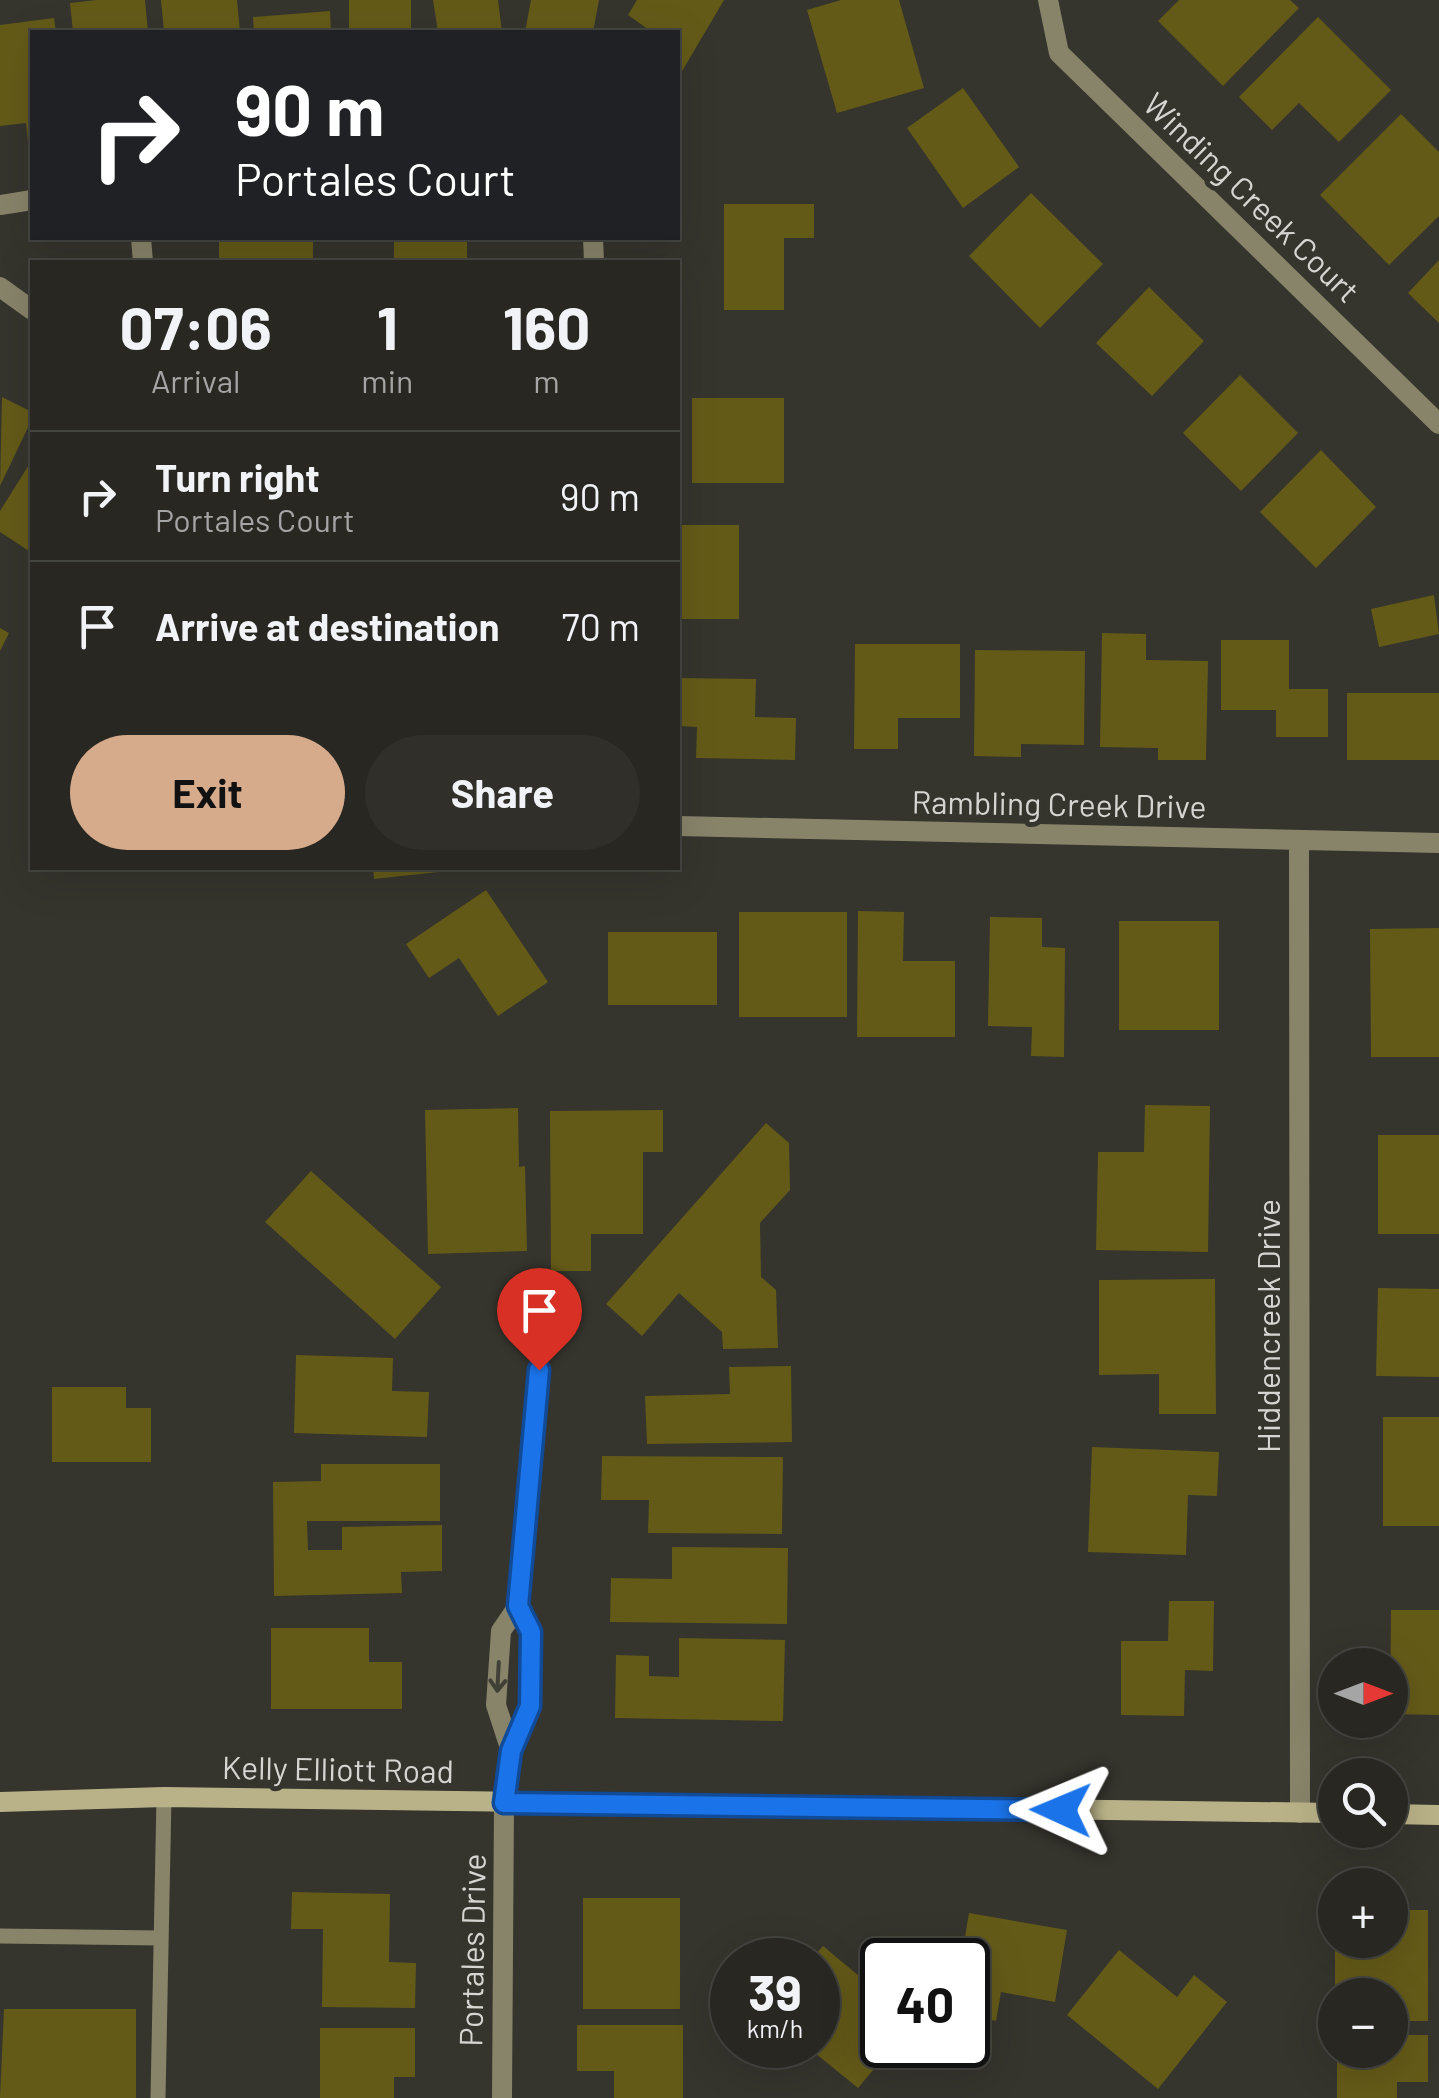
<!DOCTYPE html>
<html lang="en">
<head>
<meta charset="utf-8">
<style>
	:root { --surface:#282722; --page:#302f2a; --text:#f1f3f6; --muted:#a5a5a5; --line:#444440; --accent:#d6ab8b }
	body { margin:0; font-family:Barlow,sans-serif; background:var(--page); color:var(--text); height:100vh; display:flex; flex-direction:column; font-size:38px; white-space:nowrap }
	* { box-sizing:border-box; margin:0 }
	p { font-size:32px; color:var(--muted) }
	.icon { flex:none; width:55px; height:55px; fill:none; stroke:currentColor; stroke-width:2; stroke-linecap:round; stroke-linejoin:round }
	.map { position:relative; flex:1; overflow:hidden }
	.side { position:absolute; left:30px; top:260px; width:650px; height:610px; display:flex; flex-direction:column; background:var(--surface); border-radius:0px; box-shadow:0 10px 40px #0002,0 0 0 2px var(--line) }
	.side>* { flex:none }
	.banner { position:absolute; left:30px; top:30px; width:650px; height:210px; border-radius:0px; box-shadow:0 10px 40px #0002,0 0 0 2px var(--line); background:#202124; color:#fff; overflow:hidden }
	.needle { width:65px; rotate:90deg }
	.tools { position:absolute; left:1318px; top:1648px; display:grid; gap:20px }
	.tools a { display:grid; place-items:center; width:90px; height:90px; border-radius:50%; background:var(--surface); box-shadow:0 10px 40px #0002,0 0 0 2px var(--line); font-size:50px }
	.speed { position:absolute; left:710px; top:1938px; display:flex; gap:20px; font-size:50px; font-weight:700; text-align:center }
	.speed>* { display:grid; place-content:center; width:130px; height:130px; border-radius:50%; background:var(--surface); box-shadow:0 10px 40px #0002,0 0 0 2px var(--line); line-height:1 }
	.speed small { font-size:25px; font-weight:400 }
	.speed .limit { border:5px solid #111; border-radius:15px; background:#fff; color:#111 }
	.pin { position:absolute; display:grid; place-items:center; width:85px; height:85px; color:#fff; margin:-102px -42px; border-radius:50% 50% 50% 0; rotate:-45deg; box-shadow:0 0 10px #0007 }
	.pin .icon { rotate:45deg }
	.me { position:absolute; width:110px; margin:-55px; rotate:271deg; stroke-linejoin:round; filter:drop-shadow(0 0 8px #0008) }
	.turn { display:flex; align-items:center; gap:35px; height:210px; padding:0 40px; font-size:45px }
	.turn .icon { width:130px; height:130px; stroke-width:2.5 }
	.turn b { display:block; font-size:70px; line-height:85px }
	.eta { display:flex; justify-content:space-evenly; align-items:center; height:170px; text-align:center }
	.eta b { font-size:60px; font-weight:700; line-height:70px }
	.action { display:flex; gap:20px; margin-top:auto; padding:20px 40px }
	.action a { flex:1; height:115px; border-radius:60px; background:var(--accent); color:#111; font-size:40px; font-weight:700; line-height:115px; text-align:center }
	.action a+a { background:var(--page); color:var(--text) }
	ul { padding:0; list-style:none }
	li { display:flex; align-items:center; gap:30px; height:130px; padding:0 40px; border-top:2px solid var(--line) }
	li div { flex:1 }
	li b { display:block; font-size:38px }
	li em { font-style:normal }
	.map>svg:first-child { display:block }
</style>
</head>
<body>
<div class="map">
<svg width="1439" height="2098" viewBox="0 0 1439 2098">
	<rect width="100%" height="100%" fill="#35342d"/>
	<path fill="#645a18" d="M97,0H145L148,32H73L70,3Z
		M161,0H237L240,32H164Z
		M349,0H411V32H349Z
		M433,0H498L502,32H438Z
		M531,0H599L593,32H525Z
		M637,0H724L678,78V32H652L628,15Z
		M841,0H899L924,88L837,113L807,10Z
		M1179,0H1290L1299,8L1223,86L1158,21Z
		M330,11L331,32H254L253,17Z
		M1318,17L1391,90L1339,142L1299,103L1272,130L1239,97Z
		M54,18L56,32H32V159H30L26,123L0,126V25Z
		M963,88L1019,167L963,208L907,128Z
		M1401,114L1439,152V216L1389,265L1320,195Z
		M1031,193L1103,264L1040,328L969,256Z
		M724,204H814V238H784V310H724Z
		M219,238H313V262H219Z
		M394,238H467V262H394Z
		M1439,260V323L1408,293Z
		M1149,287L1204,341L1152,396L1096,343Z
		M1240,375L1298,433L1241,491L1183,433Z
		M2,397L32,412V419L0,486Z
		M692,398H784V483H692Z
		M1321,450L1376,507L1316,568L1260,512Z
		M32,460V553L0,532V511Z
		M678,525H739V619H678Z
		M1434,595L1439,634L1379,647L1371,609Z
		M0,628L9,633L0,651Z
		M1102,633L1146,634V660L1208,661L1206,760H1158V748L1100,747Z
		M1221,640H1289V689H1328V737H1276V710H1221Z
		M855,644H960V718H898V749H854Z
		M975,650L1085,651L1084,745L1021,744V757L974,756Z
		M678,678L756,679L755,717L796,718L795,760L696,758L697,727L678,726Z
		M1347,693H1439V760H1347Z
		M373,868H457V870L374,879Z
		M486,890L548,982L498,1016L459,958L429,978L406,944Z
		M858,911L904,912L903,961H955V1037H857Z
		M739,912H847V1017H739Z
		M990,917L1042,918V947L1065,948L1064,1057L1031,1056L1032,1027L988,1026Z
		M1119,921H1219V1030H1119Z
		M1439,928V1057H1371L1370,929Z
		M608,932H717V1005H608Z
		M1145,1105L1210,1106L1208,1252L1096,1250L1098,1152H1144Z
		M518,1108L519,1167L525,1166L527,1251L428,1254L425,1110Z
		M663,1110V1152H643V1234H591V1271H551L550,1111Z
		M766,1123L789,1143L790,1190L760,1223L761,1277L776,1290L778,1348L723,1349L722,1332L679,1293L642,1336L606,1304Z
		M1378,1135H1439V1234H1378Z
		M311,1171L441,1287L395,1339L265,1222Z
		M1215,1279L1216,1414H1159V1374L1099,1375V1280Z
		M1378,1288L1439,1289V1377L1376,1376Z
		M296,1355L393,1358L392,1391L429,1392L427,1437L294,1433Z
		M791,1366L792,1442L647,1444L645,1396L730,1394L729,1367Z
		M52,1387H126V1408H151V1462H52Z
		M1383,1417H1439V1526H1383Z
		M1092,1447L1219,1452L1217,1496L1188,1495L1186,1555L1088,1552Z
		M602,1456L783,1457L782,1534L648,1533L649,1500H601Z
		M321,1464H440V1521H307L308,1550H342V1527L442,1525V1571L401,1572L402,1593L274,1596L273,1482L321,1481Z
		M672,1547L788,1548L787,1624L610,1622L611,1578L672,1579Z
		M1169,1601H1214L1213,1671L1185,1670L1184,1716L1121,1715V1641H1168Z
		M1391,1610H1439V1715L1390,1714Z
		M271,1628H369V1662H402V1709H271Z
		M679,1638L785,1640L783,1721L615,1718L616,1655L649,1656V1676L679,1677Z
		M292,1892L390,1894L389,1962L416,1963L415,2008L322,2007L323,1929H291Z
		M583,1898H680V2009H583Z
		M1390,1910H1428V2021H1390V1995H1335V1940H1390Z
		M969,1913L1067,1930L1055,2002L1001,1992L996,2021L968,2015V1960H961Z
		M823,1946L859,1976L871,1962L882,1972V2045H894L858,2088L805,2045H818V1960H811Z
		M1119,1950L1177,1997L1194,1975L1227,2002L1158,2089L1067,2015Z
		M4,2009H136V2098H0Z
		M577,2025H683V2098H614V2071H577Z
		M320,2028H415V2077H394V2098H320Z
		M1390,2035H1428V2082H1397V2098H1337V2050H1390Z"/>
	<g fill="none" stroke-linecap="round" stroke-linejoin="round">
		<path stroke="#88846a" stroke-width="15" d="M0,1936L160,1938
			M158,2098L164,1797"/>
		<path stroke="#88846a" stroke-width="20" d="M1048,0L1059,53L1439,424
			M0,205L32,200
			M141,238L143,262
			M593,238L594,262
			M0,287L32,310
			M678,826L1439,843
			M1299,840L1300,1813
			M511,1751L496,1705L501,1631L518,1606L539,1369
			M502,2098L504,1803L511,1751L531,1706V1632L518,1606"/>
		<path stroke="#b9b288" stroke-width="20" d="M0,1802L164,1797L1335,1813
			M1390,1814L1439,1815"/>
	</g>
	<defs><path id="oneway-shaft" d="M-6 0H5M1.5-3L5.5 0L1.5 3" fill="none" stroke-width="1.6" stroke-linecap="round" stroke-linejoin="round" transform="scale(2.5)"/></defs>
	<use stroke="#414036" href="#oneway-shaft" transform="translate(498 1677) rotate(93)"/>
	<g fill="none" stroke-linecap="round" stroke-linejoin="round">
		<g stroke="#114b97" stroke-width="25">
			<path id="route" d="M539,1370L518,1606L531,1632L530,1706L511,1751L504,1803L1061,1810"/>
		</g>
		<use href="#route" stroke="#1a73e8" stroke-width="18"/>
	</g>
	<g text-anchor="middle" stroke-width="10" stroke-linejoin="round" paint-order="stroke">
		<g font-size="32" fill="#d6d5d1" stroke="#35342d">
			<text transform="translate(1251 198) rotate(44)" y="11">Winding Creek Court</text>
			<text transform="translate(1059 805) rotate(1)" y="11">Rambling Creek Drive</text>
			<text transform="translate(1269 1326) rotate(-90)" y="11">Hiddencreek Drive</text>
			<text transform="translate(338 1770) rotate(1)" y="11">Kelly Elliott Road</text>
			<text transform="translate(473 1950) rotate(-89)" y="11">Portales Drive</text>
		</g>
	</g>
</svg>
<div class="tools">
<a><svg class="needle" viewBox="-14 -14 28 28"><path d="M0-13l5 13h-10z" fill="#e53935"/><path d="M0 13l5-13h-10z" fill="#a5a5a5"/></svg></a>
<a><svg class="icon" aria-label="search" viewBox="0 0 24 24"><circle cx="10" cy="10" r="6"/><path d="M15 15l6 6"/></svg></a>
<a>+</a>
<a>−</a>
</div>
<div class="speed"><div>39<small>km/h</small></div><div class="limit">40</div></div>
<div class="pin" style="left:539px;top:1370px;background:#d93025"><svg class="icon" aria-label="arrive" viewBox="0 0 24 24"><path d="M6 21V4h12l-3 4 3 4H6"/></svg></div>
<svg class="me" style="left:1061px;top:1810px" viewBox="-20 -20 40 40"><path d="M0-17L14 15 0 8-14 15z" fill="#1a73e8" stroke="#fff" stroke-width="4"/></svg>
<div class="banner">
<div class="turn"><svg class="icon" aria-label="right" viewBox="0 0 24 24"><path d="M7 20v-9h11M14 6l5 5-5 5"/></svg><div><b>90 m</b>Portales Court</div></div>
</div>
<section class="side">
<div class="eta">
<div><b>07:06</b><p>Arrival</p></div>
<div><b>1</b><p>min</p></div>
<div><b>160</b><p>m</p></div>
</div>
<ul>
<li><svg class="icon" aria-label="right" viewBox="0 0 24 24"><path d="M7 20v-9h11M14 6l5 5-5 5"/></svg><div><b>Turn right</b><p>Portales Court</p></div><em>90 m</em></li>
<li><svg class="icon" aria-label="arrive" viewBox="0 0 24 24"><path d="M6 21V4h12l-3 4 3 4H6"/></svg><div><b>Arrive at destination</b></div><em>70 m</em></li>
</ul>
<div class="action"><a>Exit</a><a>Share</a></div>
</section>
</div>
</body>
</html>
